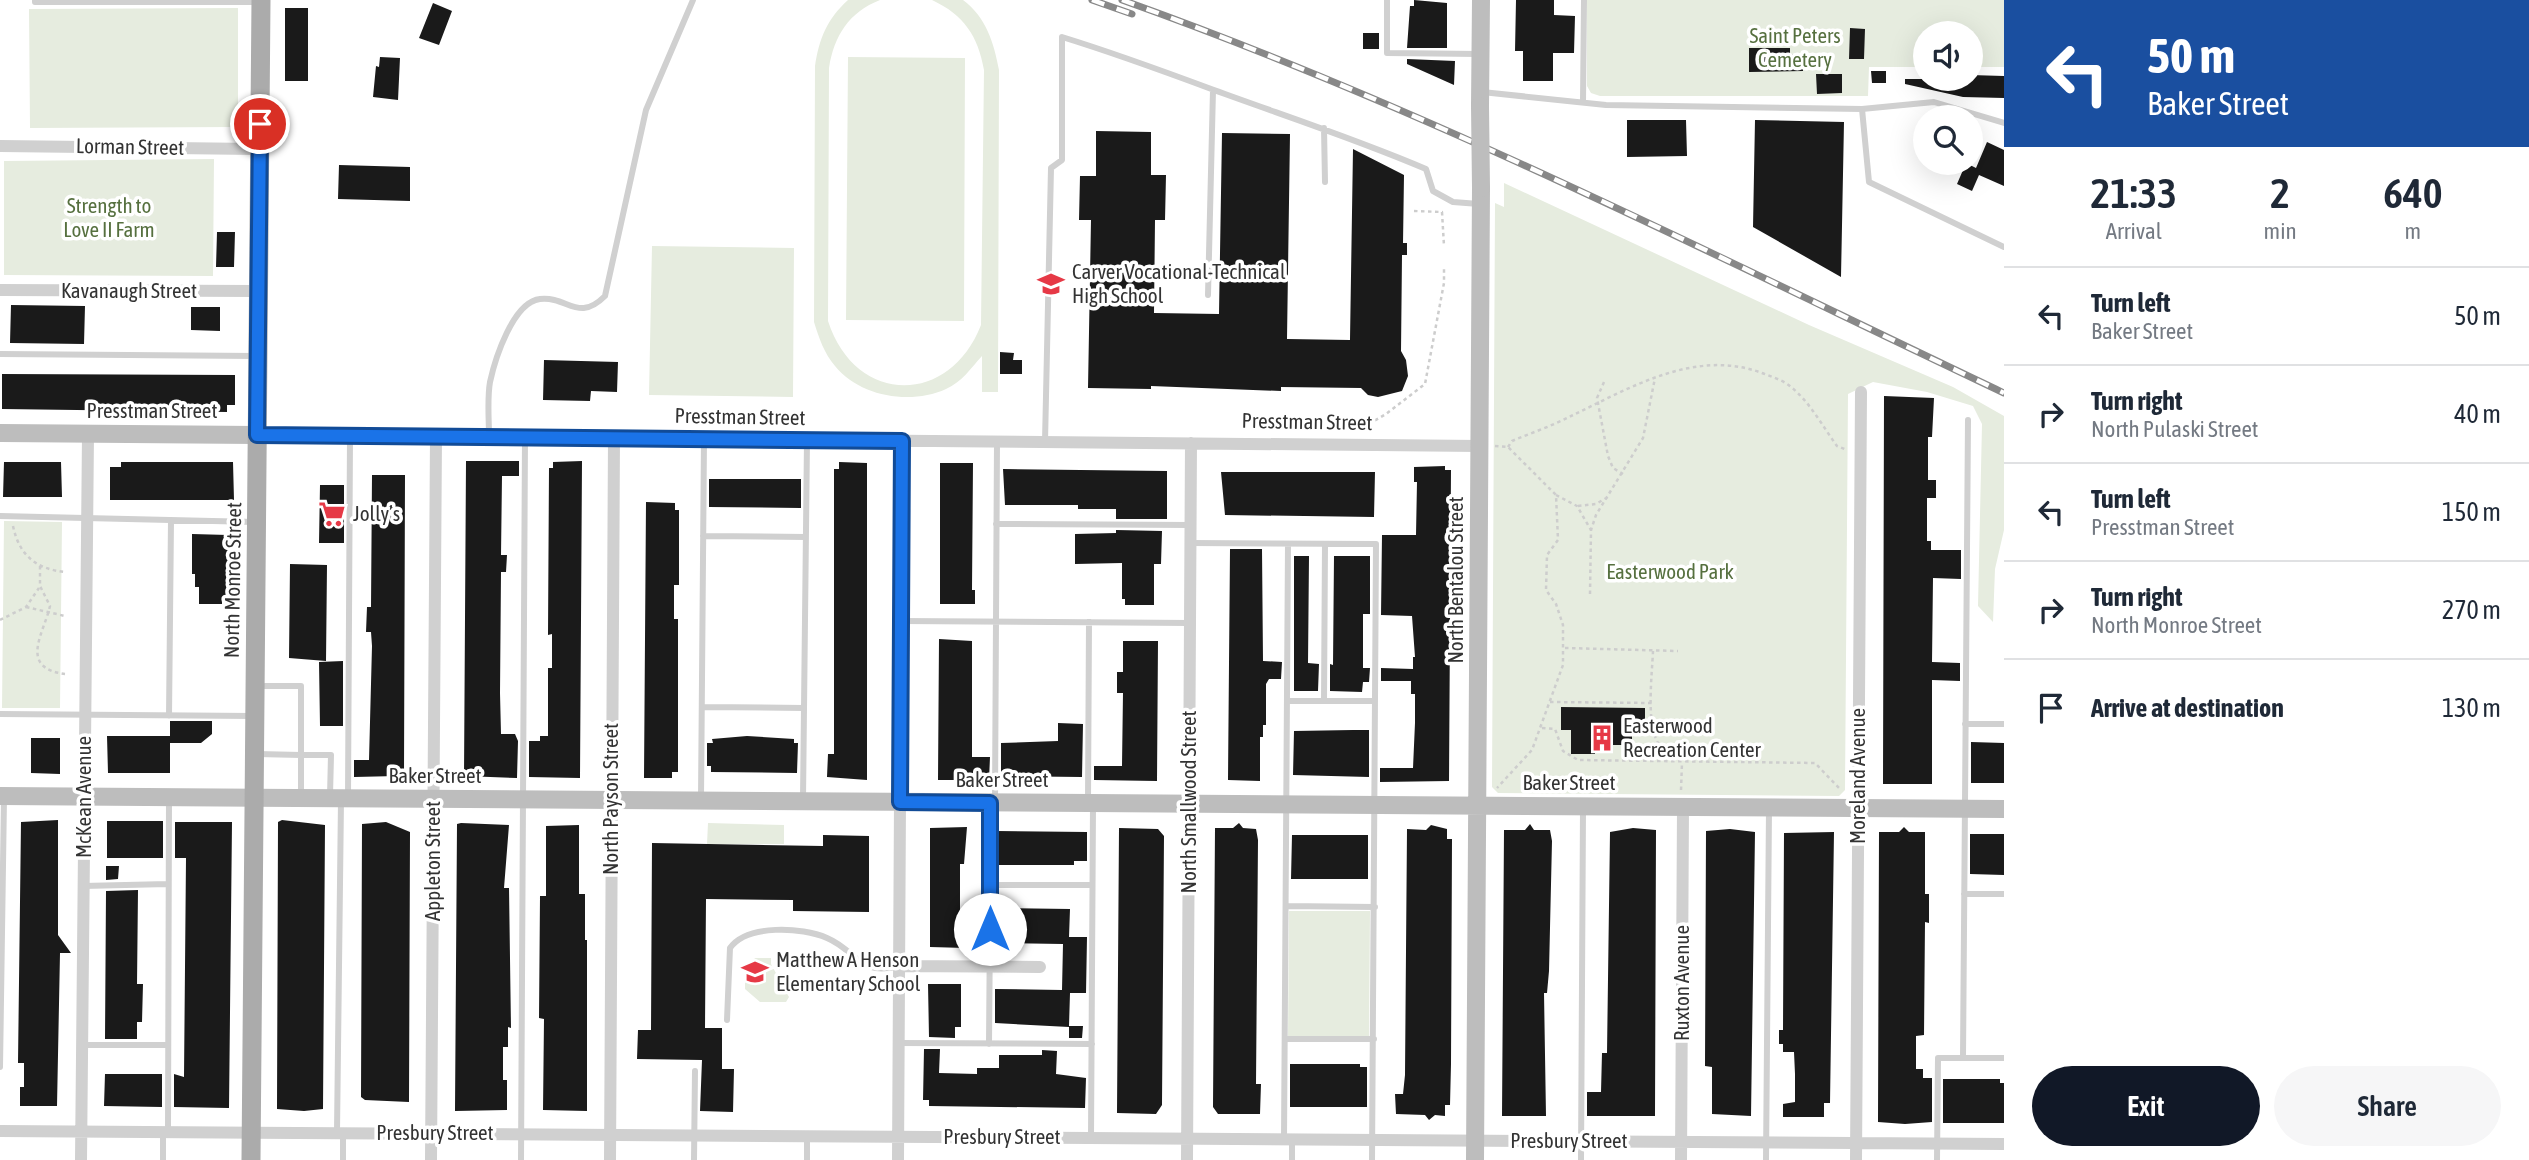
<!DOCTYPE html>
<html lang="en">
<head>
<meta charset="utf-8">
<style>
	:root { --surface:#fff; --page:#f6f6f7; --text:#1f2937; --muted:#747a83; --line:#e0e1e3; --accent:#111827 }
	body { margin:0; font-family:"Asap Condensed",sans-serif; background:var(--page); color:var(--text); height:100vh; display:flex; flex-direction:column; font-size:26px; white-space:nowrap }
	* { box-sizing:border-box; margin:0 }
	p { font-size:23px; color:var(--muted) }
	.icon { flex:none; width:38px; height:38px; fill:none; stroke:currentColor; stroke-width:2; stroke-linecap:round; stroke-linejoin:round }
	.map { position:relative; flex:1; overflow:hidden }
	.drawer { display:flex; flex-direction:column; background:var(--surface); width:525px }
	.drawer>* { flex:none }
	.top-card { background:#1a4fa0; color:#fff; overflow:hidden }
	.tools { position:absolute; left:1913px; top:21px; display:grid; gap:14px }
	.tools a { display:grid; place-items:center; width:70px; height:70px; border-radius:50%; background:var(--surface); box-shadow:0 7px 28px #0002; font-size:35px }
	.pin { position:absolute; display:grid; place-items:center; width:60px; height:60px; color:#fff; margin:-30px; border:4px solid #fff; border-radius:50%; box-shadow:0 2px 7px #0007 }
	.me { position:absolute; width:77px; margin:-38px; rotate:0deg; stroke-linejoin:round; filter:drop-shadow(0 0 5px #0008) }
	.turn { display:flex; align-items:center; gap:24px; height:147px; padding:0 28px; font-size:32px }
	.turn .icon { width:91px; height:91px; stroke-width:2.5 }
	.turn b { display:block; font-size:49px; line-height:60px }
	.eta { display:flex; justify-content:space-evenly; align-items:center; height:119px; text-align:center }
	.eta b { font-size:42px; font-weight:600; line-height:49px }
	.cta { display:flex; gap:14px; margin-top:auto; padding:14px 28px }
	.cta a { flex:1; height:80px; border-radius:42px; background:var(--accent); color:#fff; font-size:28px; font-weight:600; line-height:80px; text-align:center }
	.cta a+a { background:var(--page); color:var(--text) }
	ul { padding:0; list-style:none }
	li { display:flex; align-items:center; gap:21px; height:98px; padding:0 28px; border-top:2px solid var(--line) }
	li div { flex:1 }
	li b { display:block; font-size:26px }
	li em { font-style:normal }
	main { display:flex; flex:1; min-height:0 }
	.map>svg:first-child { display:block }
</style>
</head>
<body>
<main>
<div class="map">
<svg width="2004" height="1160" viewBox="0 0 2004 1160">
	<rect width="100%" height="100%" fill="#fff"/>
	<path fill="#e6ecdf" d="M848,0H880C849,12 834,36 829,68L828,321C855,405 949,407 981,325L984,70C978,36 964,15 932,0H963C986,17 994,43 999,70L998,392H982V356C971,368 962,382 946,389C911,405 860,397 835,366C824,353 819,338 814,322L815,66C819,39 827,19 848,0Z
		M1587,0H2004V67H1971L1970,33H1925V67H1869L1868,96H1600L1591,93L1587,86Z
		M238,8V127L30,128L29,9Z
		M848,57L965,58L964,321L846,320Z
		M214,159L213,276L4,275V161Z
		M1504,183L1809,325L1953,387L2004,416V530L1995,569L1993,622L1978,606L1982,424L1973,406L1927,392L1873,382L1848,394L1845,790L1839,796L1498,793L1492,787L1495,203L1504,207Z
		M652,246L794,248L793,397L649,395Z
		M4,521L62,522L60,708H2Z
		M708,823L784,825V844H707Z
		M1289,911H1370L1369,1037L1288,1036Z
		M755,958H771V964L789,997L786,1002H760L745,989V976Z"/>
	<path fill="#1a1a1a" d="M1414,0L1447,3V48H1407L1410,6H1414Z
		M1516,0H1554V15L1575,16L1574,53H1553V81H1523V51H1515Z
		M433,3L452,11L439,45L419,38Z
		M285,8H308V81H285Z
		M1850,28L1865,29L1864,59H1849Z
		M1363,33H1379V49H1363Z
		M1749,48H1790V54L1803,55V71L1749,72Z
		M380,57L400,58L398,100L373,97L376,66L379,67Z
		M1407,59L1455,61L1454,85L1407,64Z
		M1871,71H1886V83H1872Z
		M1816,74H1842V93L1817,94Z
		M1970,75L2004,76V98L1963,97L1905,84V79H1970Z
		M1627,120H1686L1687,156L1627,157Z
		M1755,120L1844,122L1841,277L1753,227Z
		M1096,131L1151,132V175H1166L1165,220H1155L1154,313L1219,314L1222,133L1290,134L1287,339L1350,340L1353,149L1404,175L1403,243H1407V255H1402L1401,351L1406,360L1408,376L1402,391L1378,397L1368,395L1361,388L1281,387V391L1151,386V389L1088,388L1091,220H1079L1080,176H1096Z
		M1987,142L2004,150V186L1979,175L1972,191L1957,184L1966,163L1976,168Z
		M339,165L410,167V201L338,199Z
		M217,232H235L234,267H216Z
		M11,305L85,306L84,344L10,343Z
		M191,307H220V331L191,330Z
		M1000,352L1014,353L1013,360H1022V374H1000Z
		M544,360L618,362L617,392L591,391L590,401L543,400Z
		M2,374L235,375V405H227V412L2,409Z
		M1884,396L1934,398L1932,437H1928V480H1936V498H1927V541H1931V550H1961V579L1933,578L1932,662L1960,663V681L1932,680V784H1883Z
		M466,461H519V476H502L501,555H507L506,572H501L500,693L501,734H515L518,741L517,778L464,776Z
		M582,461L580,778L529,777V741H540V736H548V668H552V634L548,635L549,468H553V462Z
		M4,462H61L62,497H3Z
		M121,462H233L234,500H110V467H121Z
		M839,462L867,463V780L827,777L828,754H834V469H839Z
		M940,463H973L972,590H975V604H940Z
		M1445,466V470H1451L1449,781L1380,782V768H1413L1415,723V694H1411V681H1381V668L1413,669V657H1415L1412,616L1381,615L1382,535H1416L1417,482H1414V467Z
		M1003,469L1167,471V519H1116V509H1078V505H1005Z
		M1221,472H1375L1374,517L1225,515Z
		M372,475H405L404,775L397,776L354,777V760H369L372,646L371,632H366L367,607H371Z
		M709,479H801V508L709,507Z
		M320,485H344V543H319Z
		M646,502L675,503V510H679V585H674V619H678V772H672V778H644Z
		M1116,530L1162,531L1161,564H1154V605H1125V599H1122V563L1075,564V534L1116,533Z
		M192,534L228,535V599H222V604H199V587H195V574H192Z
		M1230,549H1262L1263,661L1282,662L1281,679H1269L1266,684V725H1263V737H1260V781L1228,780Z
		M1294,556H1309L1308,663L1319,664L1318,691H1294Z
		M1334,556H1370V614H1363V668H1370L1369,682H1363L1362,692L1330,691V664L1333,665Z
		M290,564L327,565L326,661L289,658Z
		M939,639L972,641V757H990L989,780H938Z
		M1123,641H1158L1157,781L1094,780V766H1122L1123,693H1117V672H1123Z
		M343,661V726H320L319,662Z
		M1561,707L1645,708V723H1632V745H1595V754H1571V730H1561Z
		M170,721H212V734L201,743H170V773H108L107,736H170Z
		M1058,723L1083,724L1082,777L1001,776V743L1058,741Z
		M1353,730H1369V777L1293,775L1294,731Z
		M747,736L794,739V743H798L797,773L711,772V766H707V743H713L712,739Z
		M31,738H60V774L31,773Z
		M1971,742L2004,743V783H1971Z
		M58,820V935L71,953H60L57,1106H20V1087H24V1063H18L21,822Z
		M282,820L325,825L323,1109L304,1111L277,1109L278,822Z
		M107,821H163V858H107Z
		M175,822H232L229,1108L174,1107V1074L184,1077L186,858H175Z
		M386,822L410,832L409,1102L365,1100L361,1097L362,824Z
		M461,823L509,825L504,888H509L511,1028L508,1027V1047H503V1080H507V1110L455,1111L457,824Z
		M1239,823L1243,828L1256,829L1258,840L1256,1084H1261L1260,1114H1218L1213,1107L1215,828H1233Z
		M1530,824L1534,830H1550L1552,841L1549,971L1547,993H1544L1546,1116H1502L1504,830H1525Z
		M579,825V894H585V940H587V1111L543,1110L544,1019L539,1018L540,896H546V826Z
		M1431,825L1447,829V839H1452L1451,1064L1450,1105H1445V1116L1435,1115L1429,1120L1425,1115L1396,1114L1395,1094H1403L1405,1075L1407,829L1426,830Z
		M967,827L964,864H960V936H966V948L930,947V828Z
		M1904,827L1909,832H1925V894H1929V923L1925,922L1924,1035L1916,1036V1069H1923V1078H1932V1122L1905,1124L1878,1122L1879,832H1899Z
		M1119,828L1158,829L1164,836L1162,1105L1156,1114L1117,1113Z
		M1633,828L1656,830L1655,1116H1587V1092H1601L1602,1053H1607L1610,832Z
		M1730,829L1755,832L1751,1116L1712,1114V1067L1705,1066L1706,831Z
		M996,831L1087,832V861H1074V865H996Z
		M1834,832L1830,1103H1824V1117H1783V1104L1795,1102V1074L1794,1052H1783V1044H1779V1030H1783L1784,833Z
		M1970,834H2004V875L1970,874Z
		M823,835L869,836V912L793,911V900L706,899L705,1028H722V1069H734L733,1112L700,1111L702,1060L637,1059L638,1030H651L652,843L823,846Z
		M1292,835H1368V879H1291Z
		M106,866H119L118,879L106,880Z
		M138,890L137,984H143L142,1022H137V1039H105L106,891Z
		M1008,908L1070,909L1069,937H1087L1086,993H1070L1069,1026H1083L1082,1038H1069V1027L995,1023V989L1062,990L1063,944L996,943V912H1008Z
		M928,984H961V1027H955V1038L929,1037Z
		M924,1049H940L939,1073L977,1074V1068H999V1055H1042V1050L1057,1051L1056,1074L1086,1078L1085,1108L929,1106V1100H923Z
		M1290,1064H1360V1067H1367V1107H1290Z
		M105,1074H162V1107L104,1106Z
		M1943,1079H2000V1083H2004V1123H1943Z"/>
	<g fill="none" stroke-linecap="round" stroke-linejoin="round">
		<path stroke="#cdcdcd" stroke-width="2.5" stroke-dasharray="3.5 3.5" stroke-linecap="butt" d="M1414,211L1442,212L1444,246
			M1604,382L1597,398L1608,456L1613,468L1623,474
			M1369,424L1386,414L1425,384L1444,283V266
			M1495,446L1508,447L1556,495L1558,540L1547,555L1546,590L1556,604L1563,625V665L1532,750L1497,788
			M1508,447L1512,441C1531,433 1552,426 1571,416C1630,388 1695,348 1762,373C1772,377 1783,380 1791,387C1810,402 1823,427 1837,446L1847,450
			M1556,495L1577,506L1591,530
			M1578,506L1596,504L1608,497
			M13,526C19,555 36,569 65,572
			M40,566V586L50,606C44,633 18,668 65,674
			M1590,594L1591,530L1596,515L1643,438L1655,378
			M26,607L65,616
			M0,620L26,607L39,588
			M1565,648L1678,651
			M1653,651C1652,675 1646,723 1658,743C1664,753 1675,756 1685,761
			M1550,702L1652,703
			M1542,728L1555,729L1563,751L1578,760L1815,763L1839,788
			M1681,790L1682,763"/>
		<path stroke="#d0d0d0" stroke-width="6" d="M35,0V2H259
			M1387,0V53L1479,54
			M1482,92L1606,105L1862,109L1869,182L2004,247
			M1583,102L1584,0
			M1862,109L1934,102L2004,123
			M1324,128L1325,182
			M1208,295L1213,90
			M0,354L256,356
			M489,436C489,419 487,399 490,382C495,359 513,302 540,299C568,296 578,323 605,296L646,110L693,0
			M1045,442L1051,168L1062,160V37C1114,53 1163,71 1214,90C1285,116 1356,139 1426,169L1433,191L1453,202L1479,204
			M0,516L255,522
			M996,524L1190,525
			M703,536L806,537
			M1190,543L1376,544L1372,1160
			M901,621L1190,623
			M1287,701H1375
			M1324,701L1325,544
			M702,707L804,708
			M0,714L253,716
			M169,716L171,520
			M1965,724H2004
			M257,754L301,755V686H257
			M301,796V755H331L330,796
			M348,798L350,436
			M701,798L704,439
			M803,799L807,440
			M995,801L997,442
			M1088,801L1089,622
			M990,885H1092
			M83,886L168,884
			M1964,894H2004
			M1286,906L1375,907
			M727,1020L730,948C747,924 802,927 827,938C858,951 858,977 899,966
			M1285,1039H1374
			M898,1043L1092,1044
			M989,1044L991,804
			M82,1045H168
			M1963,1058L1968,420
			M0,1067L4,798
			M168,1131L169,799
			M337,1132L341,800
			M1091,1137L1093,805
			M1284,1139L1288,544
			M163,1160V1132
			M343,1160V1133
			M521,1160L525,437
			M694,1160L695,1071
			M807,1160V1136
			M1292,1160V1139
			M1581,1160L1583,808
			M1766,1160L1769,809
			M1937,1160L1938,1058H2004"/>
		<path stroke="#d0d0d0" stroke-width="12" d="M0,146L260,149
			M0,290L258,291
			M257,435L1480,446
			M899,966L1040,967
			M0,1131L2004,1144
			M81,1160L88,434
			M431,1160L436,437
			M610,1160L614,438
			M898,1160L902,441
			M1187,1160L1191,443
			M1681,1160L1683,807
			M1856,1160L1861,392"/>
		<path stroke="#bdbdbd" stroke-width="18" d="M1480,106L1481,0
			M0,433L257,435
			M0,796L2004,809
			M1475,1160L1481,188"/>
		<path stroke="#ababab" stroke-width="19" d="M251,1160L261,0"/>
		<g stroke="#888" stroke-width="7">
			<path id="rail" d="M1092,0L1132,14
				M1122,0C1426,108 1713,255 2004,393"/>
		</g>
		<use href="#rail" stroke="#fff" stroke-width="4.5" stroke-dasharray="13" stroke-linecap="butt"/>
		<path stroke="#bdbdbd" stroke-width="18" d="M1480,106L1481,188"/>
	</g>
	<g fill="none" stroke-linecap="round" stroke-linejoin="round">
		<g stroke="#114b97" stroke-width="18">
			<path id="route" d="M260,124L257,435L902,441L900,802L990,803V929"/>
		</g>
		<use href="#route" stroke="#1a73e8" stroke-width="12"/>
	</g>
	<defs>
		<g id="school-bare" transform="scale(2.1)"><path d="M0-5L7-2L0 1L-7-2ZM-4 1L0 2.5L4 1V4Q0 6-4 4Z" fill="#e63946" stroke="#fff" stroke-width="2.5" paint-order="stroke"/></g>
		<g id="supermarket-bare" transform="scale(2.1)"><path d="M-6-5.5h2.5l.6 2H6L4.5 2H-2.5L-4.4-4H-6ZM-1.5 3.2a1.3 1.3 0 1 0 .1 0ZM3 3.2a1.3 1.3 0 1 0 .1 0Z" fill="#e63946" stroke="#fff" stroke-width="2.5" paint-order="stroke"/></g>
		<g id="building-bare" transform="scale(2.1)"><path d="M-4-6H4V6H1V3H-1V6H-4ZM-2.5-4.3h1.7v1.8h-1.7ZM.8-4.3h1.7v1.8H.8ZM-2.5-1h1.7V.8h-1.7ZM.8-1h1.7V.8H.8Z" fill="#e63946" stroke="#fff" stroke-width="2.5" paint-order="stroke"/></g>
	</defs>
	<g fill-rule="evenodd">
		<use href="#school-bare" x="1051" y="284"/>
		<use href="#supermarket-bare" x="332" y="514"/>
		<use href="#building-bare" x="1602" y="738"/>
		<use href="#school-bare" x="755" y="972"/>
	</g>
	<g text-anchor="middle" stroke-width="7" stroke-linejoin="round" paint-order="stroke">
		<g font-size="21" fill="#56703f" stroke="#fff">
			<text x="1795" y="43">Saint Peters<tspan x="1795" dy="24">Cemetery</tspan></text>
			<text x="109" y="213">Strength to<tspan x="109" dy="24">Love II Farm</tspan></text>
			<text x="1670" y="579">Easterwood Park</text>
		</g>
		<g font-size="21" fill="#333" stroke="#fff">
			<text transform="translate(130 147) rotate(1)" y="7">Lorman Street</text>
			<text x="129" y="298">Kavanaugh Street</text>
			<text x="152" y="418">Presstman Street</text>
			<text transform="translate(740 417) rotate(1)" y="7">Presstman Street</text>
			<text transform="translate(1307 422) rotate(1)" y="7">Presstman Street</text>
			<text transform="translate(233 580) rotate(-89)" y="7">North Monroe Street</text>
			<text transform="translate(1456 580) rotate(-90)" y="7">North Bentalou Street</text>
			<text x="435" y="783">Baker Street</text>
			<text transform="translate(1858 776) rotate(-90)" y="7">Moreland Avenue</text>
			<text x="1002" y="787">Baker Street</text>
			<text x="1569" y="790">Baker Street</text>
			<text transform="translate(84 797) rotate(-90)" y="7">McKean Avenue</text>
			<text transform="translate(611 799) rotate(-90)" y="7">North Payson Street</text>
			<text transform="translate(1189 802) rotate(-90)" y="7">North Smallwood Street</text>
			<text transform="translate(433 861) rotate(-90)" y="7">Appleton Street</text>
			<text transform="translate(1682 983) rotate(-90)" y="7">Ruxton Avenue</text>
			<text x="435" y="1140">Presbury Street</text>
			<text x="1002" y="1144">Presbury Street</text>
			<text x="1569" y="1148">Presbury Street</text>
		</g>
		<g font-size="21" fill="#333" stroke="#fff" text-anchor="start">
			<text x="1072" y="279">Carver Vocational-Technical<tspan x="1072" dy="24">High School</tspan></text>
			<text x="353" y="521">Jolly’s</text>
			<text x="1623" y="733">Easterwood<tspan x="1623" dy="24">Recreation Center</tspan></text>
			<text x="776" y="967">Matthew A Henson<tspan x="776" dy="24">Elementary School</tspan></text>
		</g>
	</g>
</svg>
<div class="tools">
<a><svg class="icon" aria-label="sound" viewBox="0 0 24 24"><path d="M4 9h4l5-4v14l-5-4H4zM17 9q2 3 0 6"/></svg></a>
<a><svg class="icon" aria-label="search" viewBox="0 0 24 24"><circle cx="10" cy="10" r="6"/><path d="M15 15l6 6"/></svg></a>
</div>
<div class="pin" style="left:260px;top:124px;background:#d93025"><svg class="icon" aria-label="arrive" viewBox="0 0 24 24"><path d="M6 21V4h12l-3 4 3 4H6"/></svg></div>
<svg class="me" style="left:990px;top:929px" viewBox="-20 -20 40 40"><circle r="19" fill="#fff"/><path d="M0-13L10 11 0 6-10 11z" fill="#1a73e8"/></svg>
</div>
<section class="drawer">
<div class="top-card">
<div class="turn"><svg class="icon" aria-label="left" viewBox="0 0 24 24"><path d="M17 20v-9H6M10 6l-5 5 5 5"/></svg><div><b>50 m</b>Baker Street</div></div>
</div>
<div class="eta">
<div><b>21:33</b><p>Arrival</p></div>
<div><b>2</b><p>min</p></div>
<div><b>640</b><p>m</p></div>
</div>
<ul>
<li><svg class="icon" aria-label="left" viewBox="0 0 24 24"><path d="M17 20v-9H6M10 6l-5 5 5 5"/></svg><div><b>Turn left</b><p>Baker Street</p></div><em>50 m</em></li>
<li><svg class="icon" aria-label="right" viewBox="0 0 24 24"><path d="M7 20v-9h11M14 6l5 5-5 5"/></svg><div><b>Turn right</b><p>North Pulaski Street</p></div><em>40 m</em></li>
<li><svg class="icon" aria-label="left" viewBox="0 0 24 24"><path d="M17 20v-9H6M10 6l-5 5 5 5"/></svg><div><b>Turn left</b><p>Presstman Street</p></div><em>150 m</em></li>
<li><svg class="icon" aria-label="right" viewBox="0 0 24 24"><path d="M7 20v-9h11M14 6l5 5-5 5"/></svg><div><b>Turn right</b><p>North Monroe Street</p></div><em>270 m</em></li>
<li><svg class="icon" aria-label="arrive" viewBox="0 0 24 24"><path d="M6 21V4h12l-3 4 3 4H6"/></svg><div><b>Arrive at destination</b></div><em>130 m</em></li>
</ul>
<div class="cta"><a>Exit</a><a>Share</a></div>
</section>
</main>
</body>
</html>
